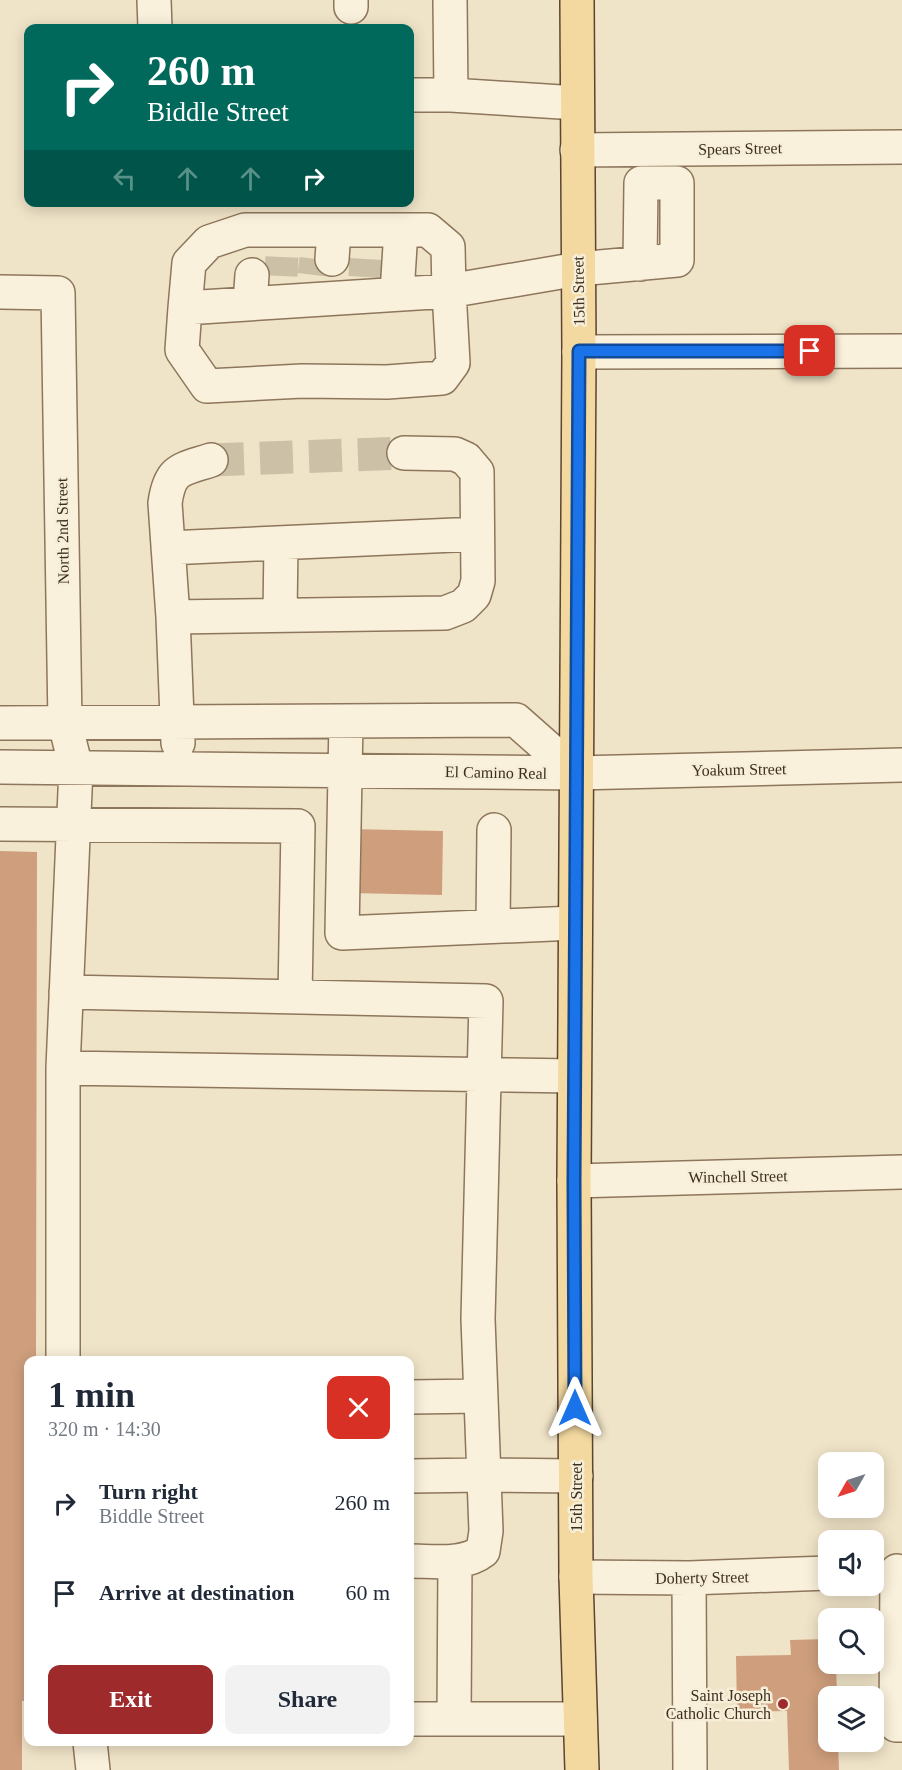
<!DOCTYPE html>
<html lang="en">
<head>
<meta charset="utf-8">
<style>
	:root { --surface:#fff; --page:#f2f2f3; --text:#1f2937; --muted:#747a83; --accent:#9e2a2b }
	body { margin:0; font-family:"Times New Roman",serif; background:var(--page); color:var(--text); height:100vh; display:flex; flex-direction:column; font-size:22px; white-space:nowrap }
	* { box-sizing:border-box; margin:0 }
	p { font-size:20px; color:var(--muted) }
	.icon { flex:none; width:33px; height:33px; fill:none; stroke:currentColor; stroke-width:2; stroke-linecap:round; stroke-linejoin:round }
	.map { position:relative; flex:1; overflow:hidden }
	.side { position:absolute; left:24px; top:1356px; width:390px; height:390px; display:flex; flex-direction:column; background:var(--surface); border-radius:12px; box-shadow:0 3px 15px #0003 }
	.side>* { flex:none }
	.guide { position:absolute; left:24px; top:24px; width:390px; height:183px; border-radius:12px; box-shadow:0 3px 15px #0003; background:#00695c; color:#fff; overflow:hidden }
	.needle { width:39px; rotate:231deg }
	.tools { position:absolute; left:818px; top:1452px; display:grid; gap:12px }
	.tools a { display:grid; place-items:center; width:66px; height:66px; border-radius:12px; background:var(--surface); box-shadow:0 3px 15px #0003; font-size:30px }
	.pin { position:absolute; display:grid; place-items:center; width:51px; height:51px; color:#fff; margin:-26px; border-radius:12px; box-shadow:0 3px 9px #0006 }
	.me { position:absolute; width:66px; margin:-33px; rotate:0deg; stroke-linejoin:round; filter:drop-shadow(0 0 4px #0008) }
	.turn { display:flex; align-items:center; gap:21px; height:126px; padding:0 24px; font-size:27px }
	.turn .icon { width:78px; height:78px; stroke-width:2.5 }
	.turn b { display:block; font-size:42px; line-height:51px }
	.lanes { display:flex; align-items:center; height:57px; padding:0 24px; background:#0003; justify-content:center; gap:30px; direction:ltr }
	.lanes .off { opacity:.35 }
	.round { display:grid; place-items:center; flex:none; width:63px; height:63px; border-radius:12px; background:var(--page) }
	.overview { display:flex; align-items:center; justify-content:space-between; height:102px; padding:0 24px }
	h1 { font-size:36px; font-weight:700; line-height:45px }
	.primary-button { display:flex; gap:12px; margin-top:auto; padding:12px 24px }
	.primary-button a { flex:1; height:69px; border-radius:12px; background:var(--accent); color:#fff; font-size:24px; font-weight:700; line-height:69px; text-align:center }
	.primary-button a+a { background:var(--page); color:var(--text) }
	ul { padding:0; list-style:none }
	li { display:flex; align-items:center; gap:18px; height:90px; padding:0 24px }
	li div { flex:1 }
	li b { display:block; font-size:22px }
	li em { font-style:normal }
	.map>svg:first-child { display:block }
</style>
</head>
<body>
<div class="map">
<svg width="902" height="1770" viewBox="0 0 902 1770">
	<rect width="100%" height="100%" fill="#f0e4c8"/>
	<path fill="#cf9f7d" d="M350,829L443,831L442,895L350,893Z
		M0,851L37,852L36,1360H28V1701H22V1770H0Z
		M828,1639V1664H836L837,1696H828V1742H838L839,1770H789L787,1711L737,1712L736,1656L791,1655L790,1640Z"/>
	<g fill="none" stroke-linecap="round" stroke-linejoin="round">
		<path stroke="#ccc0a6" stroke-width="33" stroke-dasharray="33 16" stroke-linecap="butt" d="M314,275L316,259
			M281,276L282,257
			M365,277L366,259
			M211,460L404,453"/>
		<g stroke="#8d765c" stroke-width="36">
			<path id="minor" d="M154,0L155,28
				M351,0V7
				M410,95H451L450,0
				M451,95L577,103
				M577,150L902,147
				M332,259L334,230
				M0,292L58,293L65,723L76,768L63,1068L574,1076
				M397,293L401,230
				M250,303L252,275
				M185,308L182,350L207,386L302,381L387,382L442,378L453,363L449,291L185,308L189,263L209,242L245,230H428L448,247L449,291L578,269L677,260V183H641L640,264
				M579,352L902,351
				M168,548L477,534
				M280,615L281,543
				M173,617L445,613L463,606L474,595L478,581L477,472L466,459L455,454L404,453
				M346,721L342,933L575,923
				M0,723L516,720L576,773
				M178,743L173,617L165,503C170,468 181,470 211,460
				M0,767L576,773L902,765
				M0,824L298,826L295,997
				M493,926L494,830
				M66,992L486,1001L478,1319L486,1531L483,1551C464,1566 433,1561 410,1561
				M63,1068V1360
				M574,1181L902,1172
				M410,1397L481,1396
				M410,1476L484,1475L576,1476
				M897,1571L896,1725H902
				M576,1577L689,1578L828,1573
				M689,1578L690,1770
				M410,1719H580
				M454,1719L455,1561
				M90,1742L93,1770"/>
		</g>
		<g stroke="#5b4430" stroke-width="36">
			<path id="major" d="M577,0L579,352L574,1181L576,1577L582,1770"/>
		</g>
		<use href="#minor" stroke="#faf1dc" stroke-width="33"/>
		<use href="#major" stroke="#f3d9a0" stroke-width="33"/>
	</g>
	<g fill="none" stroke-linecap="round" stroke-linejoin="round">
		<g stroke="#114b97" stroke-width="15">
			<path id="route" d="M575,1408L574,1181L579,351H810"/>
		</g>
		<use href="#route" stroke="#1a73e8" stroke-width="10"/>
	</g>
	<circle fill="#9e2a2b" stroke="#f7eed8" stroke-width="2" cx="783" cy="1704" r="6"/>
	<g text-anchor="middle" stroke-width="5" stroke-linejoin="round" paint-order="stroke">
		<g font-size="16" fill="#3d2e20" stroke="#f7eed8">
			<text transform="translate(740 148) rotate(-1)" y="6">Spears Street</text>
			<text transform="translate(578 291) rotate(-91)" y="6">15th Street</text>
			<text transform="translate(62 531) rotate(-91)" y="6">North 2nd Street</text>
			<text transform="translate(739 769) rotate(-1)" y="6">Yoakum Street</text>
			<text transform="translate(496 772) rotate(1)" y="6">El Camino Real</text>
			<text transform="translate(738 1176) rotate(-1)" y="6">Winchell Street</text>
			<text transform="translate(576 1497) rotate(-90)" y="6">15th Street</text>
			<text transform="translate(702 1577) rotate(-1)" y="6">Doherty Street</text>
		</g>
		<g font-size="16" fill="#3d2e20" stroke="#f7eed8" text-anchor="end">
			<text x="771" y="1701">Saint Joseph<tspan x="771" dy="18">Catholic Church</tspan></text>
		</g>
	</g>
</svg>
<div class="tools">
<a><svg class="needle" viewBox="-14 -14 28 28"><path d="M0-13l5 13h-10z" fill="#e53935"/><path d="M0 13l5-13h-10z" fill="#747a83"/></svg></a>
<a><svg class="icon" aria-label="sound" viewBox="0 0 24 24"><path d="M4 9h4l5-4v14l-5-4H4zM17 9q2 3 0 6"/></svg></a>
<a><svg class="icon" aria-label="search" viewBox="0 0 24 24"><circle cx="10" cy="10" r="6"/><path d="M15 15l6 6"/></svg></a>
<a><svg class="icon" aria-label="layers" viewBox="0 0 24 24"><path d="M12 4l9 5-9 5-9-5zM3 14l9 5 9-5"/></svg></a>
</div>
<div class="pin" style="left:810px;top:351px;background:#d93025"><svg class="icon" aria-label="arrive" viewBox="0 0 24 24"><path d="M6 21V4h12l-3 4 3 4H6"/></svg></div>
<svg class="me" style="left:575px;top:1408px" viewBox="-20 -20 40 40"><path d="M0-17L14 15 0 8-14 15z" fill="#1a73e8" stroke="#fff" stroke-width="4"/></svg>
<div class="guide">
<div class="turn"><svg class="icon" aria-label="right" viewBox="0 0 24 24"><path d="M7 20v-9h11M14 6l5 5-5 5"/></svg><div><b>260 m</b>Biddle Street</div></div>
<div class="lanes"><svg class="icon off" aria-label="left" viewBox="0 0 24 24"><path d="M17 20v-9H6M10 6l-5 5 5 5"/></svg><svg class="icon off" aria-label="ahead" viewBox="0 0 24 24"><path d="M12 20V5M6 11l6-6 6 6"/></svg><svg class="icon off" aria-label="ahead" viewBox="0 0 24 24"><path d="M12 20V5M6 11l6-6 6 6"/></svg><svg class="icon" aria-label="right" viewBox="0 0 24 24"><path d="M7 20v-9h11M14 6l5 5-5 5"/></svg></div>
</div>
<section class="side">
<div class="overview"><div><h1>1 min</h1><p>320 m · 14:30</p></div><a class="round" style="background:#d93025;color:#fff"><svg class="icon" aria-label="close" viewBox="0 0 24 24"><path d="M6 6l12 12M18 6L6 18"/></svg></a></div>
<ul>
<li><svg class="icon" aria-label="right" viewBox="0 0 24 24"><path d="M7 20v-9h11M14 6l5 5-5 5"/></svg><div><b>Turn right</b><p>Biddle Street</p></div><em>260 m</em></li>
<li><svg class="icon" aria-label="arrive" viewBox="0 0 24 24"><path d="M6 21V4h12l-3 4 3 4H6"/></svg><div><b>Arrive at destination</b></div><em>60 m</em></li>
</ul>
<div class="primary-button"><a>Exit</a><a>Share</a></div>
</section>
</div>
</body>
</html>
